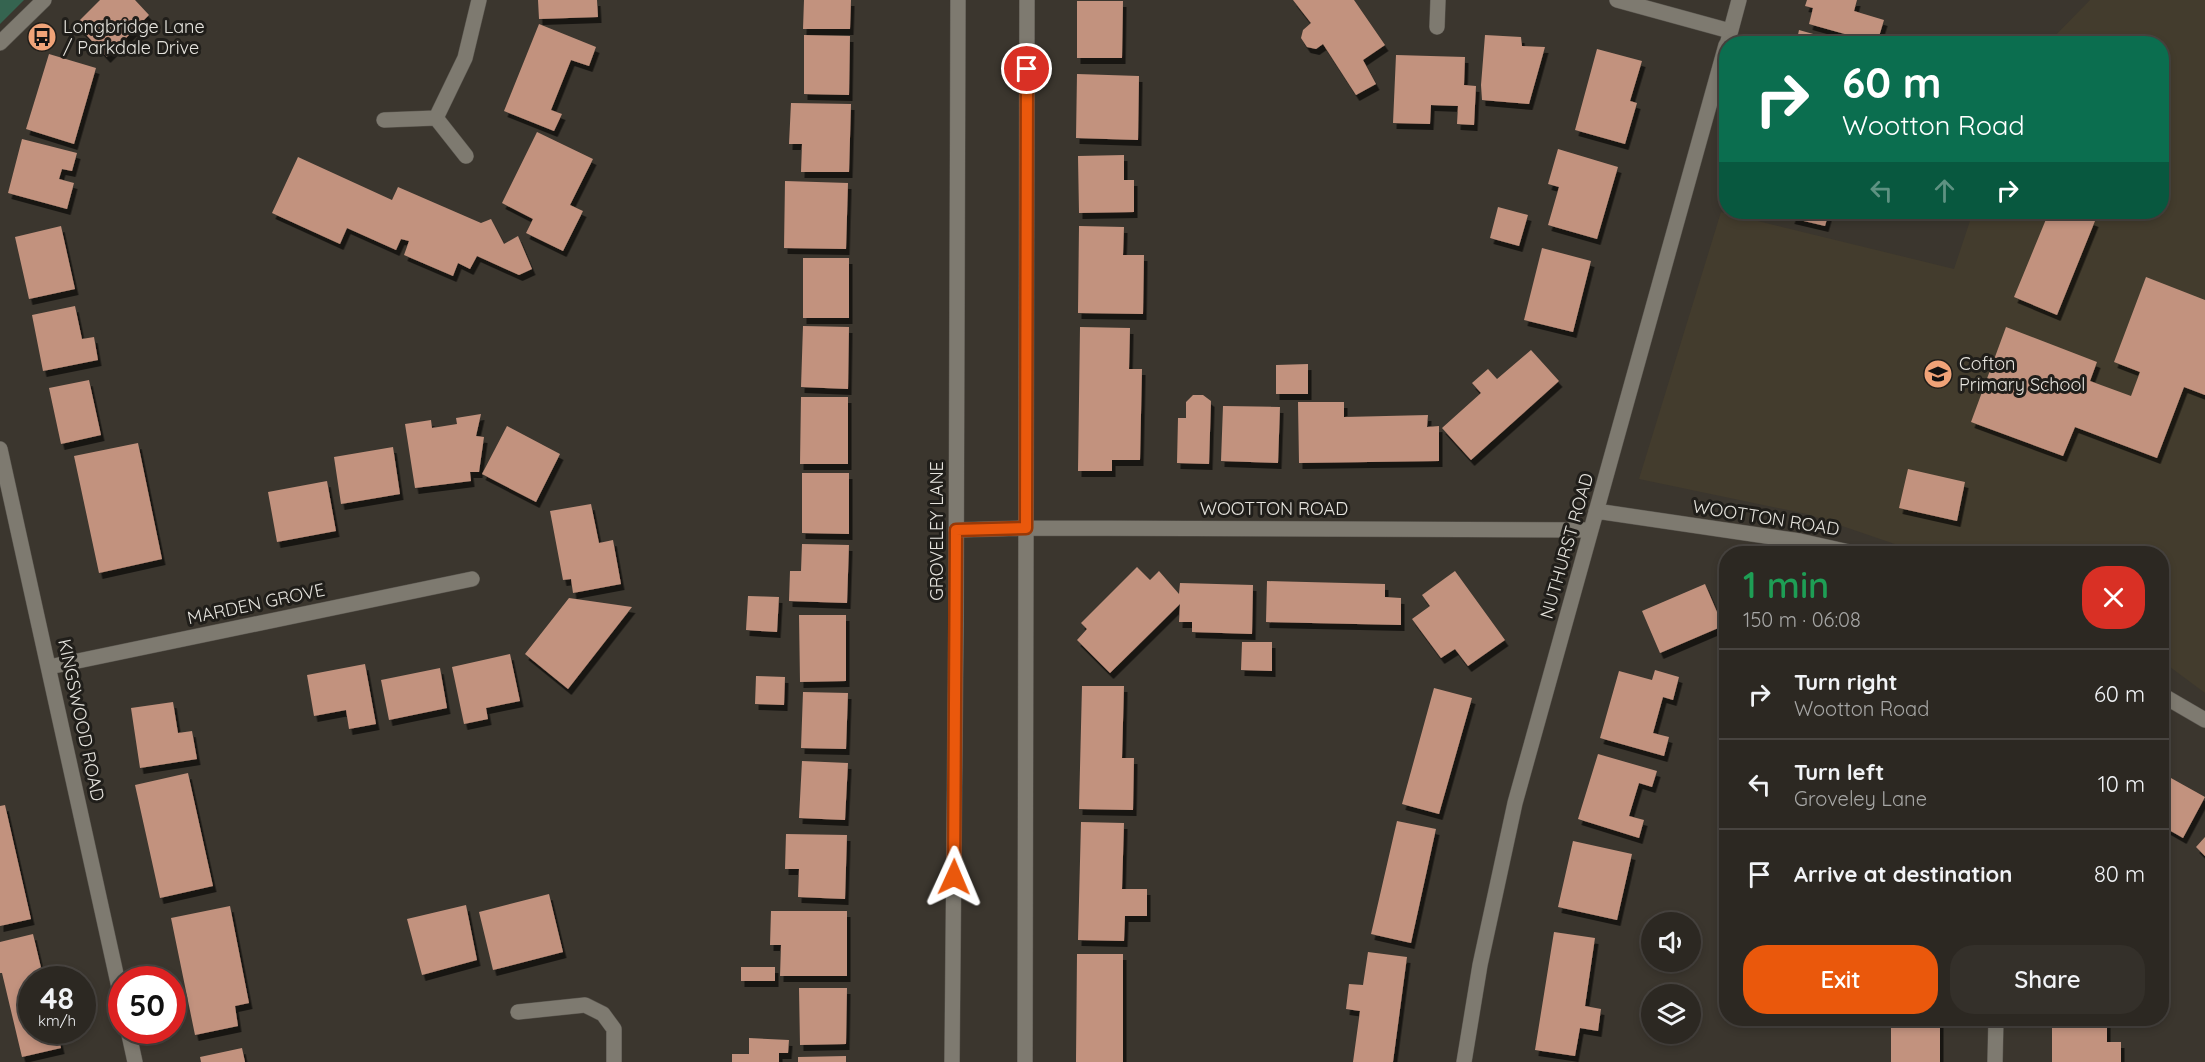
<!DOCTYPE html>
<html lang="en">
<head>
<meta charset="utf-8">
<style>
	:root { --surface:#2c2822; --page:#34302a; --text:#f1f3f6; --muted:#a6a6a5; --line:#484440; --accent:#ea580c }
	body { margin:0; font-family:Quicksand,sans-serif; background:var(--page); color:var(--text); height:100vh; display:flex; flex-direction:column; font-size:22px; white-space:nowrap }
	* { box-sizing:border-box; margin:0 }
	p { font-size:20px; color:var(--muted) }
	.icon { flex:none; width:33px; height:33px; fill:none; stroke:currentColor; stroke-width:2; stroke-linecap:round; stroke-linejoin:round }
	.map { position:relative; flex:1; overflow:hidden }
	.drawer { position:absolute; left:1719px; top:546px; width:450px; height:480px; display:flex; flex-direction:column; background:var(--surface); border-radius:24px; box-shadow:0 3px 9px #0003,0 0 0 2px var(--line) }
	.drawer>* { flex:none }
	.guide { position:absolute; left:1719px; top:36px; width:450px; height:183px; border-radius:24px; box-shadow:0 3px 9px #0003,0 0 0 2px var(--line); background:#0b6e4f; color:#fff; overflow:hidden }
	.fabs { position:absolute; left:1641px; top:912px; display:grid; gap:12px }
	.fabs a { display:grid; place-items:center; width:60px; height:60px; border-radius:50%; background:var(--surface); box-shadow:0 3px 9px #0003,0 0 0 2px var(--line); font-size:30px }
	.speed { position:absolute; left:18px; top:966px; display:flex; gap:12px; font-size:30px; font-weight:700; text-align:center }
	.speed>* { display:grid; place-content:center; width:78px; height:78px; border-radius:50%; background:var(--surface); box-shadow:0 3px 9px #0003,0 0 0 2px var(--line); line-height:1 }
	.speed small { font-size:15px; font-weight:400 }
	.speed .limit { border:9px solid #d22; background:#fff; color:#111 }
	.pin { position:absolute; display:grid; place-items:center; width:51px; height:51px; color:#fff; margin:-26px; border:3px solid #fff; border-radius:50%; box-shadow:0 2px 6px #0007 }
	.me { position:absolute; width:66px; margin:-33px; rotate:1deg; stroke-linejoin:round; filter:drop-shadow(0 0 4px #0008) }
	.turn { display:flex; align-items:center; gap:21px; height:126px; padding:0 24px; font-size:27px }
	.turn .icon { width:78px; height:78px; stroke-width:2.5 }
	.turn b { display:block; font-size:42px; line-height:51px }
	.lanes { display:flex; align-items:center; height:57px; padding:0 24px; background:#0003; justify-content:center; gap:30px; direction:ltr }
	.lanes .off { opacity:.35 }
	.round { display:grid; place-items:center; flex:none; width:63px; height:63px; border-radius:24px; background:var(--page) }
	.headline { display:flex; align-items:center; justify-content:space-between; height:102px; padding:0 24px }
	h1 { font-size:36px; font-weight:600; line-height:45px; color:#1e9e55 }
	.cta { display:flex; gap:12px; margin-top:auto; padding:12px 24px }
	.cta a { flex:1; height:69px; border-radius:24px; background:var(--accent); color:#fff; font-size:24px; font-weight:600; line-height:69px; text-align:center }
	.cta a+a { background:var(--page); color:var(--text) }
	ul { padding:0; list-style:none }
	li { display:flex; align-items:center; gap:18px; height:90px; padding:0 24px; border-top:2px solid var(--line) }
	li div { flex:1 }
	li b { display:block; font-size:22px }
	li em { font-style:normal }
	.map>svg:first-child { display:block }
</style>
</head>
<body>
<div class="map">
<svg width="2205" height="1062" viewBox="0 0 2205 1062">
	<defs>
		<filter id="shadow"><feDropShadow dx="3.5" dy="6" stdDeviation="0" flood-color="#0009"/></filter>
	</defs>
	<rect width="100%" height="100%" fill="#3b362e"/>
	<path fill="#433c2d" d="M2090,0H2205V693L2162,661V554L1921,553L1807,514L1639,479L1721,212L1954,269L1973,212H2162V44L2048,43Z"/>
	<path fill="#356450" d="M0,0H24L0,24Z"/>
	<path fill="#c2927e" filter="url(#shadow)" d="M100,0H135L149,15L107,57L76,24Z
		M538,0H597L598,17L539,19Z
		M804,0H851L850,29H803Z
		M1293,0H1354L1385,45L1363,60L1376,84L1356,95L1323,44L1316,49L1307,47L1301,38L1303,30L1311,23Z
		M1807,0H1857L1854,11L1884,20L1877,43L1809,24L1813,8L1805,6Z
		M1077,1H1123L1122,58H1077Z
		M539,24L596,47L589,66L571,60L551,110L562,114L554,131L504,111Z
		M1799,30L1838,41V44H1796Z
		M804,35L850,36L849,95L804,94Z
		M1485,35L1521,37L1522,46L1545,47L1529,104L1482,100L1481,85Z
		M1597,49L1642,61L1630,101L1637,103L1625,144L1575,130Z
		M49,54L96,68L74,144L26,129Z
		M1396,55L1465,57L1464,85L1476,86L1474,125L1457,124L1458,106L1431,105L1430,124L1393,123Z
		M1077,74L1139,76L1138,140L1076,138Z
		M791,103L851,104L849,172H801L802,144H789Z
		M537,132L593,159L570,205L583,211L563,251L526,233L533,219L502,203Z
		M22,139L77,153L72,171L62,169L59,179L74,183L67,209L8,193Z
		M1558,149L1618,167L1597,239L1548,225L1559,187L1548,184Z
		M1124,155V180H1134V212L1079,213L1078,156Z
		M298,157L392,200L398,187L481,223L491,219L504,244L518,236L532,269L519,275L477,256L470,269L458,263L453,276L404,255L409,241L401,239L396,250L347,228L340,244L272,213Z
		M785,181L848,183L846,249L784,248Z
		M1498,207L1528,215L1519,246L1490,238Z
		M1793,212H1829L1825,226L1791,218Z
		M2049,212H2072L2095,221L2057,315L2014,297Z
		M61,226L75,289L29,299L15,237Z
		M1079,226L1124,227L1123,255H1144L1143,314L1078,313Z
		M1542,248L1591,261L1573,332L1524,320Z
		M803,258H849V318H803Z
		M2146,277L2205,300V395L2184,387L2157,458L2075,427L2063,456L1971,422L2006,327L2097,362L2090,381L2131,396L2140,372L2114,362Z
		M75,306L82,339L94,337L98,360L43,371L32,315Z
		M803,326L849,327L848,389L801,387Z
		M1080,327L1130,328L1129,369H1142L1140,460H1112V471H1078Z
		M1531,350L1559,381L1471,460L1442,428L1481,393L1472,383L1488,369L1497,379Z
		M1308,364V394H1276V365Z
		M89,380L101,435L61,444L49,388Z
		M1193,395H1203L1211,401L1209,464L1177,463L1178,418H1186V402Z
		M801,397H848V464H800Z
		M1298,402H1344V417L1428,415L1427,427L1439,426V461L1299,463Z
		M1223,406L1280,407L1278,463L1221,461Z
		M481,414L476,436L484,437L479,472H470L471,481L415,488L405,424L431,420L432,428L457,424L456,418Z
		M507,426L560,454L536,502L482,474Z
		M138,443L162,559L99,573L74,456Z
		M393,447L400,494L341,504L334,457Z
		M1908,469L1965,482L1957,521L1899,508Z
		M802,473H849V534L802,533Z
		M327,481L336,531L277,542L268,492Z
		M591,504L599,543L613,540L621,584L573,593L571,579L563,580L550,511Z
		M802,544L849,545L847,603L789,601L790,571H801Z
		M1137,567L1150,580L1159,571L1179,594L1180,583L1253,585L1252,634L1192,632V622H1179L1180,604L1110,673L1077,640L1087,629L1081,623Z
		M1455,571L1505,640L1468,666L1455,649L1441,658L1412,619L1430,606L1422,595Z
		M1267,581L1385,584V597L1401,598V625L1266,622Z
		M1705,584L1723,626L1660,653L1642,611Z
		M748,596L779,597L777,632L746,630Z
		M569,598L632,607L568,689L525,654Z
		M799,615H846V681L800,682Z
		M1242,642H1272V671L1241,670Z
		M510,654L520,701L486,708L488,719L464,724L452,667Z
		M365,664L376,724L349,729L346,710L314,716L307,675Z
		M440,668L447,708L389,720L381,680Z
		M1655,670L1679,677L1673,700L1663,697L1653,733L1669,737L1664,756L1600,738L1619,671L1652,680Z
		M756,676L785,677L784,705L755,704Z
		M1082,686H1124L1122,758H1134L1133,810L1079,809Z
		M1434,688L1472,698L1439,814L1402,804Z
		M803,692L848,693L846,749L801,748Z
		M173,702L178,733L192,731L197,759L140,768L131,708Z
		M1598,754L1657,771L1652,787L1639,783L1629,816L1644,820L1639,838L1578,819Z
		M802,761L848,763L845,820L799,818Z
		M188,773L213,886L160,898L135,785Z
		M2162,773L2205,797L2183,838L2162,826Z
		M5,805L31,919L0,926V806Z
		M1397,821L1436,829L1411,943L1371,934Z
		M1081,822L1124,823L1122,889H1147V916H1125L1124,941L1078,940Z
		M786,834L847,835L845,899L798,897L799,869H785Z
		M2205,837V856L2196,847Z
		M1573,841L1632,854L1617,920L1558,907Z
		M549,894L563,952L493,970L479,912Z
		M466,905L477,960L422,975L407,919Z
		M230,906L249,1003L235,1006L238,1026L195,1035L171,918Z
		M771,911H847V976H780L781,945H770Z
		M1554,932L1595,938L1585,1006L1601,1009L1598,1031L1580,1028L1575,1056L1535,1050Z
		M33,934L44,980H32V1030H57L61,1048L22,1057L2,973H0V942Z
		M1368,952L1407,957L1393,1062H1353L1360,1011L1346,1009L1349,984L1363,985Z
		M1077,954H1123V1062H1076Z
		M741,967H775V981H741Z
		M799,988H847L846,1044L800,1045Z
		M1891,1018H1940V1062H1891Z
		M2052,1018H2107V1042H2121V1062H2052Z
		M749,1038L789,1040L788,1053H779V1062H732V1054H749Z
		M242,1048L245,1062H201L200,1057Z
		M846,1056V1062H798V1057Z"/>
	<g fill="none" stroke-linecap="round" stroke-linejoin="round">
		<g stroke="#59554e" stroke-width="16">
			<path id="street" d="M1617,0L1730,31
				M1437,27L1438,0
				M1728,41L1739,0
				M0,43L44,0
				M436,118L465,58L479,0
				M384,120L436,118L466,156
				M0,449L122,1001
				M1596,511L1800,541L1858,554
				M956,530L1026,528L1591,530
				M49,667L472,579
				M2162,695L2205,720
				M518,1012L585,1005L603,1014L614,1029V1062
				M128,1030L135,1062
				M1025,1062L1027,0
				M1464,1062L1480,965L1515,803L1726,45
				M1995,1062L1996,1018"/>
		</g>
		<g stroke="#59554e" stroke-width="16">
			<path id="secondary" d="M952,1062L956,624L958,0"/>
		</g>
		<use href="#street" stroke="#7e7a70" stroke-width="15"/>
		<use href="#secondary" stroke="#7e7a70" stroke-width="15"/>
	</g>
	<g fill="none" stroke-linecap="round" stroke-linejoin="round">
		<g stroke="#983908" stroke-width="15">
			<path id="route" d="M954,877L956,530L1026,528L1027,69"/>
		</g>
		<use href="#route" stroke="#ea580c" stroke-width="10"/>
	</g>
	<defs>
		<g id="bus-disc" transform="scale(1.5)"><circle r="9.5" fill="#f0a378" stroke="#201e1a"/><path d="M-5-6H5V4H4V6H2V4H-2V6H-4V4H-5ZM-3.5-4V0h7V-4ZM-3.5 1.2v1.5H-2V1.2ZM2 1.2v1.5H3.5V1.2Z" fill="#111"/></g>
		<g id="school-disc" transform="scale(1.5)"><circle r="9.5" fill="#f0a378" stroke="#201e1a"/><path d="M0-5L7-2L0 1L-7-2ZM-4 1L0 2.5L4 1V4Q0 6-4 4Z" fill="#111"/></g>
	</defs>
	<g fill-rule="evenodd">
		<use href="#bus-disc" x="42" y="37"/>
		<use href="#school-disc" x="1938" y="374"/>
	</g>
	<g text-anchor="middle" stroke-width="6" stroke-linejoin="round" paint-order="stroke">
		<g font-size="18" fill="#e6e4de" stroke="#201e1a" text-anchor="start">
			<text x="63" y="33">Longbridge Lane<tspan x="63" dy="21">/ Parkdale Drive</tspan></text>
			<text x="1959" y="370">Cofton<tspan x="1959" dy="21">Primary School</tspan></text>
		</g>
		<g font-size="18" fill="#e6e4de" stroke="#201e1a">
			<text x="1274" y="515">WOOTTON ROAD</text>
			<text transform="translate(1766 518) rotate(9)" y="6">WOOTTON ROAD</text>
			<text transform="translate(937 531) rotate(-90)" y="6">GROVELEY LANE</text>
			<text transform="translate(1567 546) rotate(-74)" y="6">NUTHURST ROAD</text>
			<text transform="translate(256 604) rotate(-12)" y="6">MARDEN GROVE</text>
			<text transform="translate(81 720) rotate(78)" y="6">KINGSWOOD ROAD</text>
		</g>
	</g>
</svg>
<div class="fabs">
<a><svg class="icon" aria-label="sound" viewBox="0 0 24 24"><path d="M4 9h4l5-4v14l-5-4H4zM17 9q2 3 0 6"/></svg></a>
<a><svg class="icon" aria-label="layers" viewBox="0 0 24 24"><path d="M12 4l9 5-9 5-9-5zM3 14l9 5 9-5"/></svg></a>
</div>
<div class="speed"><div>48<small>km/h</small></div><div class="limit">50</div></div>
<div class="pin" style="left:1027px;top:69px;background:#d93025"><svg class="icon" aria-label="arrive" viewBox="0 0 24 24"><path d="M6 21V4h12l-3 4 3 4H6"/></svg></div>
<svg class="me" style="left:954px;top:877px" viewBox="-20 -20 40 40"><path d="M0-17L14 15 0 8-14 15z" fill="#ea580c" stroke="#fff" stroke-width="4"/></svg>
<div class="guide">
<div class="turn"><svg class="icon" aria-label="right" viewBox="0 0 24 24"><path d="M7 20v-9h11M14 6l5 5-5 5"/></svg><div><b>60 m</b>Wootton Road</div></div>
<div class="lanes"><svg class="icon off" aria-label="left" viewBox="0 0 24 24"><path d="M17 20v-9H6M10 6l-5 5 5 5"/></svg><svg class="icon off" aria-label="ahead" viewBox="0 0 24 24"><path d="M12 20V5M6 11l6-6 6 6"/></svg><svg class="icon" aria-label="right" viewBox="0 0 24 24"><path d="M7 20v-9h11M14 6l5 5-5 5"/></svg></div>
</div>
<section class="drawer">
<div class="headline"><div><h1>1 min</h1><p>150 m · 06:08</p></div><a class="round" style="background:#d93025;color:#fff"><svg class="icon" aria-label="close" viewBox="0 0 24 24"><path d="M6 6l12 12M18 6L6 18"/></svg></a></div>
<ul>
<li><svg class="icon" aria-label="right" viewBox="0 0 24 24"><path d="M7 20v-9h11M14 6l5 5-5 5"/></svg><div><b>Turn right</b><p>Wootton Road</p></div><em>60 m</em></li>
<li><svg class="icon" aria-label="left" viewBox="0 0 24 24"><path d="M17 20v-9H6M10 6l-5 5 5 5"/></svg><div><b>Turn left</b><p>Groveley Lane</p></div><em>10 m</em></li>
<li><svg class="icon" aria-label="arrive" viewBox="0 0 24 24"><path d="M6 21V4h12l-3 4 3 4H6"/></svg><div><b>Arrive at destination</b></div><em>80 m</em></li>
</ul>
<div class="cta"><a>Exit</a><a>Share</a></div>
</section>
</div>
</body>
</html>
